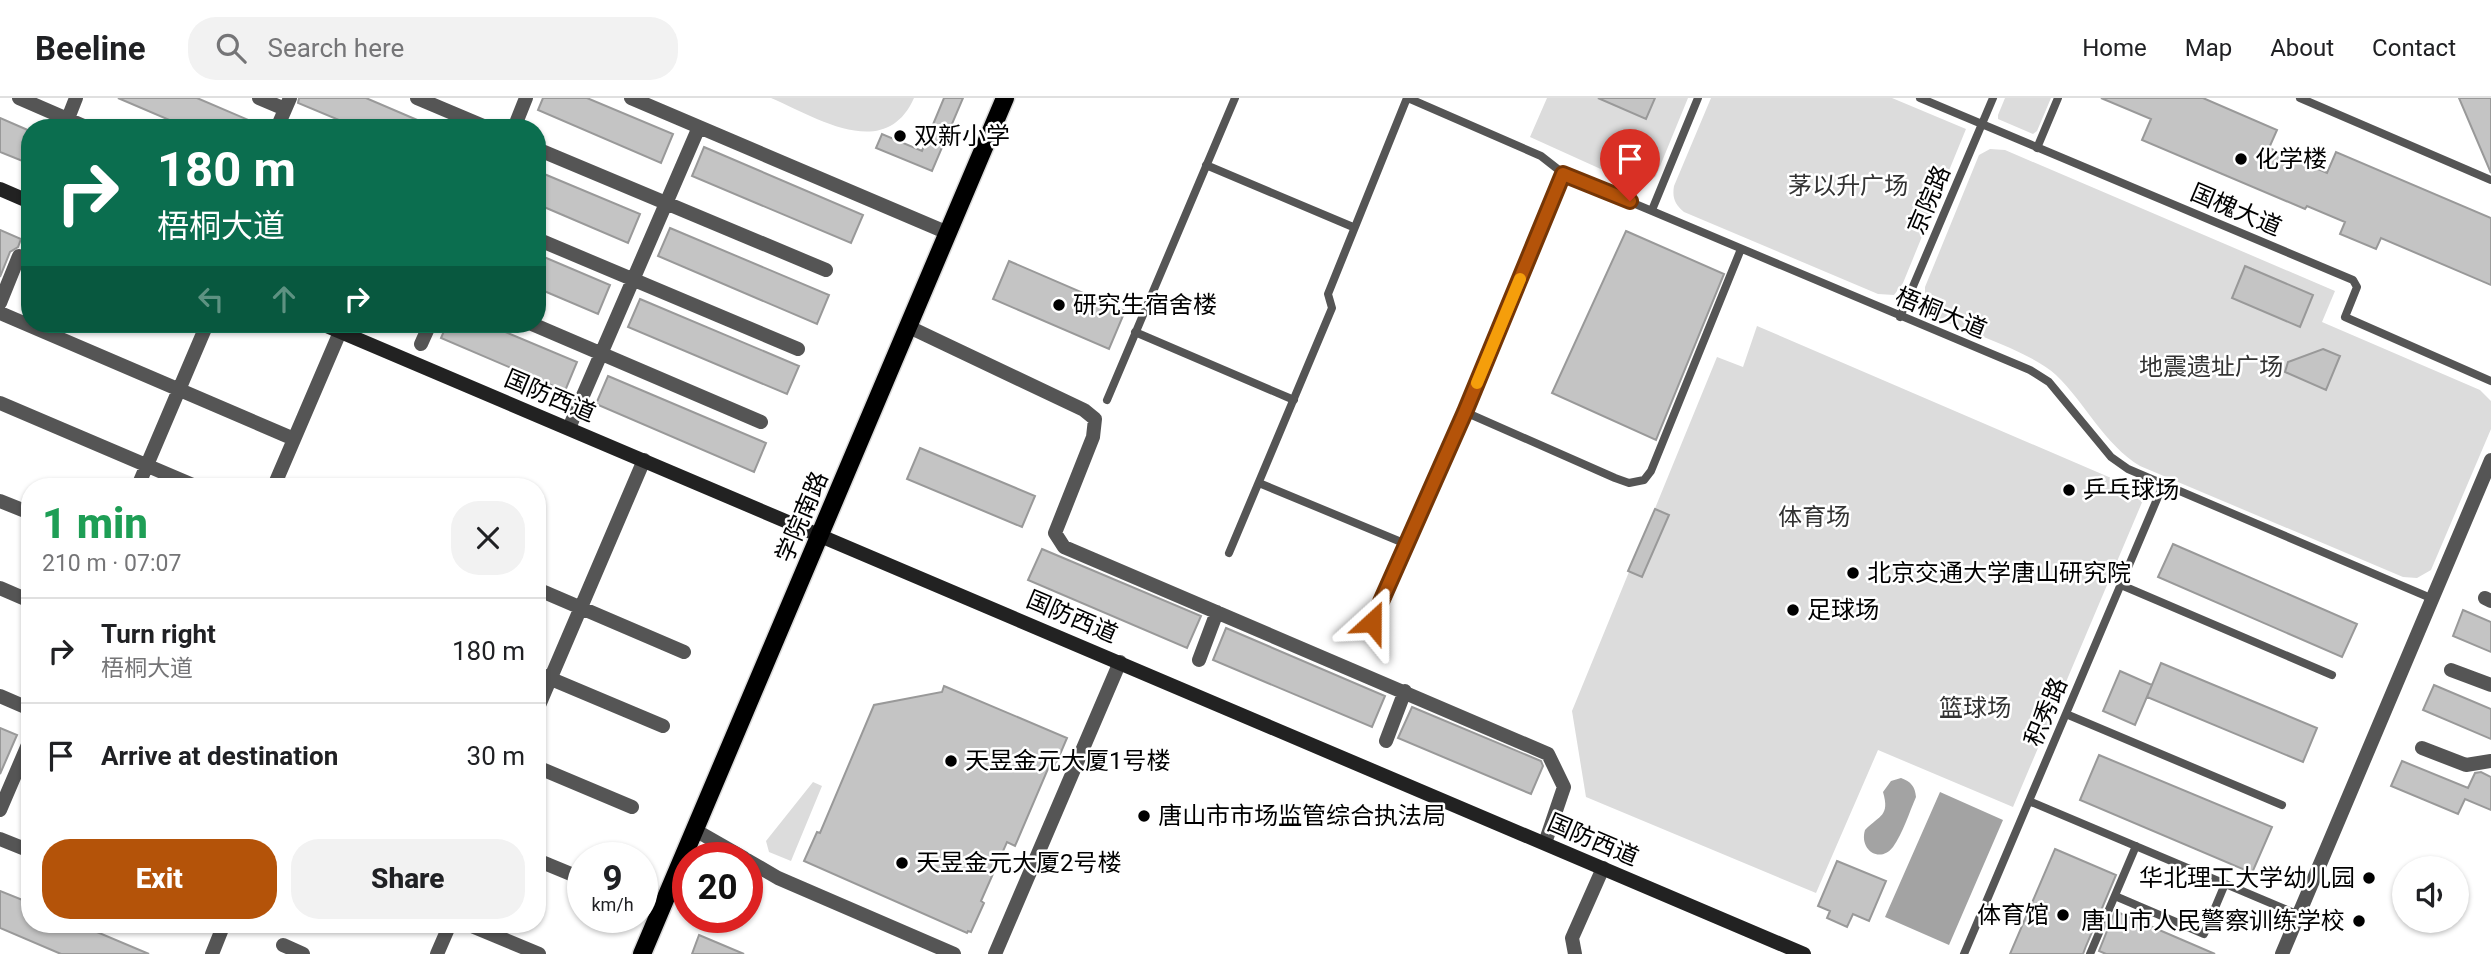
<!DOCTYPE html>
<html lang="en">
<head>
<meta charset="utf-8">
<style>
	:root { --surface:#fff; --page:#f2f2f2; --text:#202124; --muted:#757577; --line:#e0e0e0; --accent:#b45309 }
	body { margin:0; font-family:Roboto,"Noto Sans SC",sans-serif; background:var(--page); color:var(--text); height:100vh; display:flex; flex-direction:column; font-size:26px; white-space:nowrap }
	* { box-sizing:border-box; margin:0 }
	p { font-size:23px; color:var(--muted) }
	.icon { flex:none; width:38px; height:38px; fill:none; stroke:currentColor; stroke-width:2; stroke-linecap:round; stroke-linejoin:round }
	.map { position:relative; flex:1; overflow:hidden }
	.drawer { position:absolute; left:21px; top:380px; width:525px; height:455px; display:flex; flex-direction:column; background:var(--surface); border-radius:28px; box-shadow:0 2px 5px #0004 }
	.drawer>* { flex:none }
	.hud { position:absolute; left:21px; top:21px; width:525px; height:214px; border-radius:28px; box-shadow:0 2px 5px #0004; background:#0b6e4f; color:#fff; overflow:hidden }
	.controls { position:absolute; left:2392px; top:758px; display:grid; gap:14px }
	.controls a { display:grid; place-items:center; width:77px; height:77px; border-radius:50%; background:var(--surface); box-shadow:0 2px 5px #0004; font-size:35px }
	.speed { position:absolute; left:567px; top:744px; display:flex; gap:14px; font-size:35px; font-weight:700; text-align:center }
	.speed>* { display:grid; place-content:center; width:91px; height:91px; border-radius:50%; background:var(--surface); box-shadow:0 2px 5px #0004; line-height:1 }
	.speed small { font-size:18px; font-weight:400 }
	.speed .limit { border:10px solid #d22; background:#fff; color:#111 }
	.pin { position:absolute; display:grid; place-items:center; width:60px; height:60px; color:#fff; margin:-72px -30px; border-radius:50% 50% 50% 0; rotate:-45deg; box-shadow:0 0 7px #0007 }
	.pin .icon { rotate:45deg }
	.me { position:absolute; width:77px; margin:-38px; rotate:24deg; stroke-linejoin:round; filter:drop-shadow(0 0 5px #0008) }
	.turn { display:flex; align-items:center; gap:24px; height:147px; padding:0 21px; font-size:32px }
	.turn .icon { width:91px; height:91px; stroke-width:2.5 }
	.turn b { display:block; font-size:49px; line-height:60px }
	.lanes { display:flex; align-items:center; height:66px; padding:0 21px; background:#0003; justify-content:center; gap:35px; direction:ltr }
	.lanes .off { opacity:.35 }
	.round { display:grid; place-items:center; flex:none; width:74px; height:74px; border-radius:28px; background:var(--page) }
	.summary { display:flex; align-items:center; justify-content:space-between; height:119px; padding:0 21px }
	h1 { font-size:42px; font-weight:800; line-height:52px; color:#1e9e55 }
	.primary-button { display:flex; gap:14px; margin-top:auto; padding:14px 21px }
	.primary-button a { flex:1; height:80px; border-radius:28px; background:var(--accent); color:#fff; font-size:28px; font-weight:800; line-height:80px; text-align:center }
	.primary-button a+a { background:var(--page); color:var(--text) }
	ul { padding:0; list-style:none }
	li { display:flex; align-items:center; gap:21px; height:105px; padding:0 21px; border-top:2px solid var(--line) }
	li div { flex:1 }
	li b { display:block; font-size:26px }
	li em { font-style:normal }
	header { display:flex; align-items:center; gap:42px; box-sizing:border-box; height:98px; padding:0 35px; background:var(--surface); border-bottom:2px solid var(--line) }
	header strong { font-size:33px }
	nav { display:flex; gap:38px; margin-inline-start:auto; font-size:24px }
	.search { width:490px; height:63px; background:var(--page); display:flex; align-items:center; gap:18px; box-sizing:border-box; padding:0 24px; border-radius:28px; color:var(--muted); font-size:26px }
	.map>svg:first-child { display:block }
</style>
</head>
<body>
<header>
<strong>Beeline</strong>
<div class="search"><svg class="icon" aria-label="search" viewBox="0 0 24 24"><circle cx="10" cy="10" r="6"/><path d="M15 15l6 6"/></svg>Search here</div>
<nav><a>Home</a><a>Map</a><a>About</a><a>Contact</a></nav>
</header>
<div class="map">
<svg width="2491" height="856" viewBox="0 0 2491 856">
	<rect width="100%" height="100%" fill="#fff"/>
	<path fill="#dcdcdc" d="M771,0H914C885,65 816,19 771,0Z
		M1547,0H1688L1656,78L1647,86L1636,87L1530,39Z
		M1711,0H1892L1966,31L1903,185L1894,197L1878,196L1684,114C1675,106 1672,100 1674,88Z
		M2005,0H2051L2037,33L2033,36L1998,21V17Z
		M1990,51L2005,52L2335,193L2322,224L2480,292L2491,303V331L2431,472L2417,480L2403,479L2140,368C2104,346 2086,306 2056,277C2031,254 1969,234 1935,220L1925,205V189L1979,57Z
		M1757,228L2146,395L2013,709L1878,652L1816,795L1586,699L1572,613L1717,259L1743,269Z
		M813,684L822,688L791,763L769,754L766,743Z"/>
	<path fill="#a3a3a3" d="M1901,680C1911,684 1915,688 1916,699C1909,715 1903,735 1893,749C1880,766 1859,752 1865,732C1880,717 1890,718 1883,694L1891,683Z
		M1940,694L2003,722L1949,847L1885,819Z"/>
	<path fill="#c4c4c4" stroke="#999" stroke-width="2" d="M118,0H197L267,30H188Z
		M299,0H366L436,30H358L298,5Z
		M543,0H587L673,36L661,65L538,12Z
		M944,0H963L932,73L876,50L882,36L922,53Z
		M1598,0H1655L1646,21Z
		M2101,0H2203L2277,32L2269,50L2327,75L2336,54L2491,120V187L2381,140L2376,151L2340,136L2345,124L2307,108L2305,111L2142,42L2151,21Z
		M2459,0H2491V75Z
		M0,20L30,33V66L0,54Z
		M704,49L863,117L851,145L692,78Z
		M537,73L640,116L628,145L537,106Z
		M670,130L829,197L817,226L658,158Z
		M0,132L21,141L18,149L10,154L0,179Z
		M1626,133L1724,176L1656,342L1552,295Z
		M537,156L610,187L598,216L537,190Z
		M1009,163L1125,213L1109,251L993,201Z
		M2245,168L2313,197L2300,229L2232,200Z
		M640,201L799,268L787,296L628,229Z
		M447,226H486L577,264L565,293L441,240Z
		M2323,251L2340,258L2326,292L2285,274L2288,264Z
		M608,278L766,345L754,374L596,306Z
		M920,350L1035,398L1022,429L907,381Z
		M1655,411L1669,417L1642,479L1628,473Z
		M2173,446L2357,526L2342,559L2158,479Z
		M1042,451L1201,518L1187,550L1028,482Z
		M2463,512L2491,524V554L2453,538Z
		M1226,530L1385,598L1372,629L1213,562Z
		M2161,565L2317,630L2303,664L2147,599Z
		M2120,573L2152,587L2135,627L2103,613Z
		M2434,587L2491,611V641L2423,612Z
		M944,588L1067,640L1055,668L1050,666L1015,748L1007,744L981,803L984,805L971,834L968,833L967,835L804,763L817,734L820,735L874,607L942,594Z
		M1412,609L1541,663L1543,668L1531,696L1398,640Z
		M0,630L17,637L0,676Z
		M2099,657L2272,729L2252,775L2080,702Z
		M2402,663L2468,690L2475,675L2481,674L2491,679V712L2465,701L2458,716L2391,688Z
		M2055,751L2116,777L2086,848L2083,856H2010Z
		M1837,763L1886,783L1869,823L1853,816L1847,829L1827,820L1830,813L1818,808Z
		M0,793L30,805V826H78L149,856H61L0,830Z
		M2115,813L2215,856H2106L2099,853Z
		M699,837L744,856H692Z"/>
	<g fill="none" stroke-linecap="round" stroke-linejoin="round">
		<g stroke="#dbdbdb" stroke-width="21">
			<path id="primary" d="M642,856L1005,0"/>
		</g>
		<path stroke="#555" stroke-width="8" d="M1408,0L1541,58L1564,76L2030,272L2049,284L2111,359L2128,371L2433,501
			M1920,0L2353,182L2357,189L2345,219L2491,283
			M2300,0L2491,82
			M2037,50L2058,0
			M1206,67L1353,129
			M1652,112L1698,0
			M1900,219L1993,0
			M1135,234L1294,302
			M1107,302L1235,0
			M1465,314L1615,380L1629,385L1644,382L1651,373L1741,151
			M1259,385L1406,446
			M1229,455L1332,210L1328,196L1407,0
			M2121,487L2332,577
			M1372,524L1465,314L1564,76
			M2066,616L2282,707
			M2029,703L2299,817
			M2115,798L2204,836L2225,786
			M1964,856L2163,387
			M2090,856L2136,748"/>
		<path stroke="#555" stroke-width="14" d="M19,0L88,30
			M259,0L285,11
			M417,0L488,30
			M631,0L948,135
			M65,28L76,0
			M277,30L290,0
			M514,30L526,0
			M537,51L826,172
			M537,141L798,251
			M0,205L19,158
			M0,215L294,341
			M532,226L761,324
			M909,229L1084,312L1095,321L1093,339L1055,435L1064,449L1548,656L1564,689L1545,745
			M421,246L430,226
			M0,305L195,388
			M569,330L699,29
			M138,388L207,226
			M274,388L340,234
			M0,403L30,415
			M0,490L30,503
			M537,491L684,554
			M2485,500L2491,503
			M1199,562L1217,514
			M2451,572L2491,587
			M537,575L663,628
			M0,598L30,611
			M537,612L644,362
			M1386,643L1405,593
			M2422,650L2466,667L2491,663
			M537,669L632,709
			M0,712L30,642
			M695,732L744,760
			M0,741L30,753
			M537,762L583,781
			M747,762L778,780L954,856
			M467,826L539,856
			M283,847L303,856
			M212,856L224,826
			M437,856L450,826
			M995,856L1120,564
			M1575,856L1572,840L1603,770
			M2282,856L2491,362"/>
		<path stroke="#222" stroke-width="14" d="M0,91L30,104
			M322,226L1804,856"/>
		<use href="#primary" stroke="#000" stroke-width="18"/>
	</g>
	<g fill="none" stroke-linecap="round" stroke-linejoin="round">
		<g stroke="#753606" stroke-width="18">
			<path id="route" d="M1372,524L1465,314L1563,76L1630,103"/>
		</g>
		<use href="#route" stroke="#b45309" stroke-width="12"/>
		<path stroke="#f59e0b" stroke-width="12" d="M1477,285L1520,181"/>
	</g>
	<g fill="#000" stroke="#fff" stroke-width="2.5">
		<circle cx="900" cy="38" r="7"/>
		<circle cx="2241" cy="61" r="7"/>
		<circle cx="1059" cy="207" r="7"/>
		<circle cx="2069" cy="392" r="7"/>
		<circle cx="1853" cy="475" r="7"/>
		<circle cx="1793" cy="512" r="7"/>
		<circle cx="951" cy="663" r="7"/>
		<circle cx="1144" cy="718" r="7"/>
		<circle cx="902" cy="765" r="7"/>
		<circle cx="2369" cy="780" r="7"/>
		<circle cx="2063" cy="817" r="7"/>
		<circle cx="2359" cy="823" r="7"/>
	</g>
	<g text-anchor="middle" stroke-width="5" stroke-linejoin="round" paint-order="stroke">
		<g font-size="24" fill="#000" stroke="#fff" text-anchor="start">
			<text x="914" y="46">双新小学</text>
			<text x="2255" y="69">化学楼</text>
			<text x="1073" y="215">研究生宿舍楼</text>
			<text x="2083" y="400">乒乓球场</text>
			<text x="1867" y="483">北京交通大学唐山研究院</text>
			<text x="1807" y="520">足球场</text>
			<text x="965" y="671">天昱金元大厦1号楼</text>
			<text x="1158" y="726">唐山市市场监管综合执法局</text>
			<text x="916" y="773">天昱金元大厦2号楼</text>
			<text x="2355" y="788" text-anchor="end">华北理工大学幼儿园</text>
			<text x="2049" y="825" text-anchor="end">体育馆</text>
			<text x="2345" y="831" text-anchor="end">唐山市人民警察训练学校</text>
		</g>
		<g font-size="24" fill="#333" stroke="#fff">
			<text x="1848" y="96">茅以升广场</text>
			<text x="2211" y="277">地震遗址广场</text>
			<text x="1814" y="427">体育场</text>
			<text x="1975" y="618">篮球场</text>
		</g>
		<g font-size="24" fill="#000" stroke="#fff">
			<text transform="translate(1929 102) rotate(-67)" y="8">京院路</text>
			<text transform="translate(2236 112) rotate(23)" y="8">国槐大道</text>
			<text transform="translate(1941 215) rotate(22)" y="8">梧桐大道</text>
			<text transform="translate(550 298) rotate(23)" y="8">国防西道</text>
			<text transform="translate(802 419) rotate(-67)" y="8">学院南路</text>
			<text transform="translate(1072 519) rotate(23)" y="8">国防西道</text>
			<text transform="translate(2046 614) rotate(-67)" y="8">积秀路</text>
			<text transform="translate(1593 742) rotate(23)" y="8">国防西道</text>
		</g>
	</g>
</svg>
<div class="controls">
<a><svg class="icon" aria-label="sound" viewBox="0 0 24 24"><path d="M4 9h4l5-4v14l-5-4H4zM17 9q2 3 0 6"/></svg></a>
</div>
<div class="speed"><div>9<small>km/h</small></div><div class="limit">20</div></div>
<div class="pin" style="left:1630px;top:103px;background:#d93025"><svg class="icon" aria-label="arrive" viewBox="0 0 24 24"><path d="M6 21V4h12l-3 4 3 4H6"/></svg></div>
<svg class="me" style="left:1372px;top:524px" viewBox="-20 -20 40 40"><path d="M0-17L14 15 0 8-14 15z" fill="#b45309" stroke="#fff" stroke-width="4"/></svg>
<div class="hud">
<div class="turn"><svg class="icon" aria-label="right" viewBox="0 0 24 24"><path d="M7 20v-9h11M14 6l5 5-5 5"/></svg><div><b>180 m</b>梧桐大道</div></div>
<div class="lanes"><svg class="icon off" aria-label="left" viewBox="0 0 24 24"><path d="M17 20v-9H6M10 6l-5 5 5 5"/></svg><svg class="icon off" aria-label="ahead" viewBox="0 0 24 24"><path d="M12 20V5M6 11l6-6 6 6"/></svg><svg class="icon" aria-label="right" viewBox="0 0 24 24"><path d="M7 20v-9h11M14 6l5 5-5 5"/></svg></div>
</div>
<section class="drawer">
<div class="summary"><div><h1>1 min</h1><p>210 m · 07:07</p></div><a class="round"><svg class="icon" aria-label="close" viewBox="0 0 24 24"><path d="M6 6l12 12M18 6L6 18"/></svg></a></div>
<ul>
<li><svg class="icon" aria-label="right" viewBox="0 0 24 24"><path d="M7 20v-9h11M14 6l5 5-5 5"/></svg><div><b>Turn right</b><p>梧桐大道</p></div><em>180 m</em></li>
<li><svg class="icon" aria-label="arrive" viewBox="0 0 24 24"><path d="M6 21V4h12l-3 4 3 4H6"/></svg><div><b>Arrive at destination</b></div><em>30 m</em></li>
</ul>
<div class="primary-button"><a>Exit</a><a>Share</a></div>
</section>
</div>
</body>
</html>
